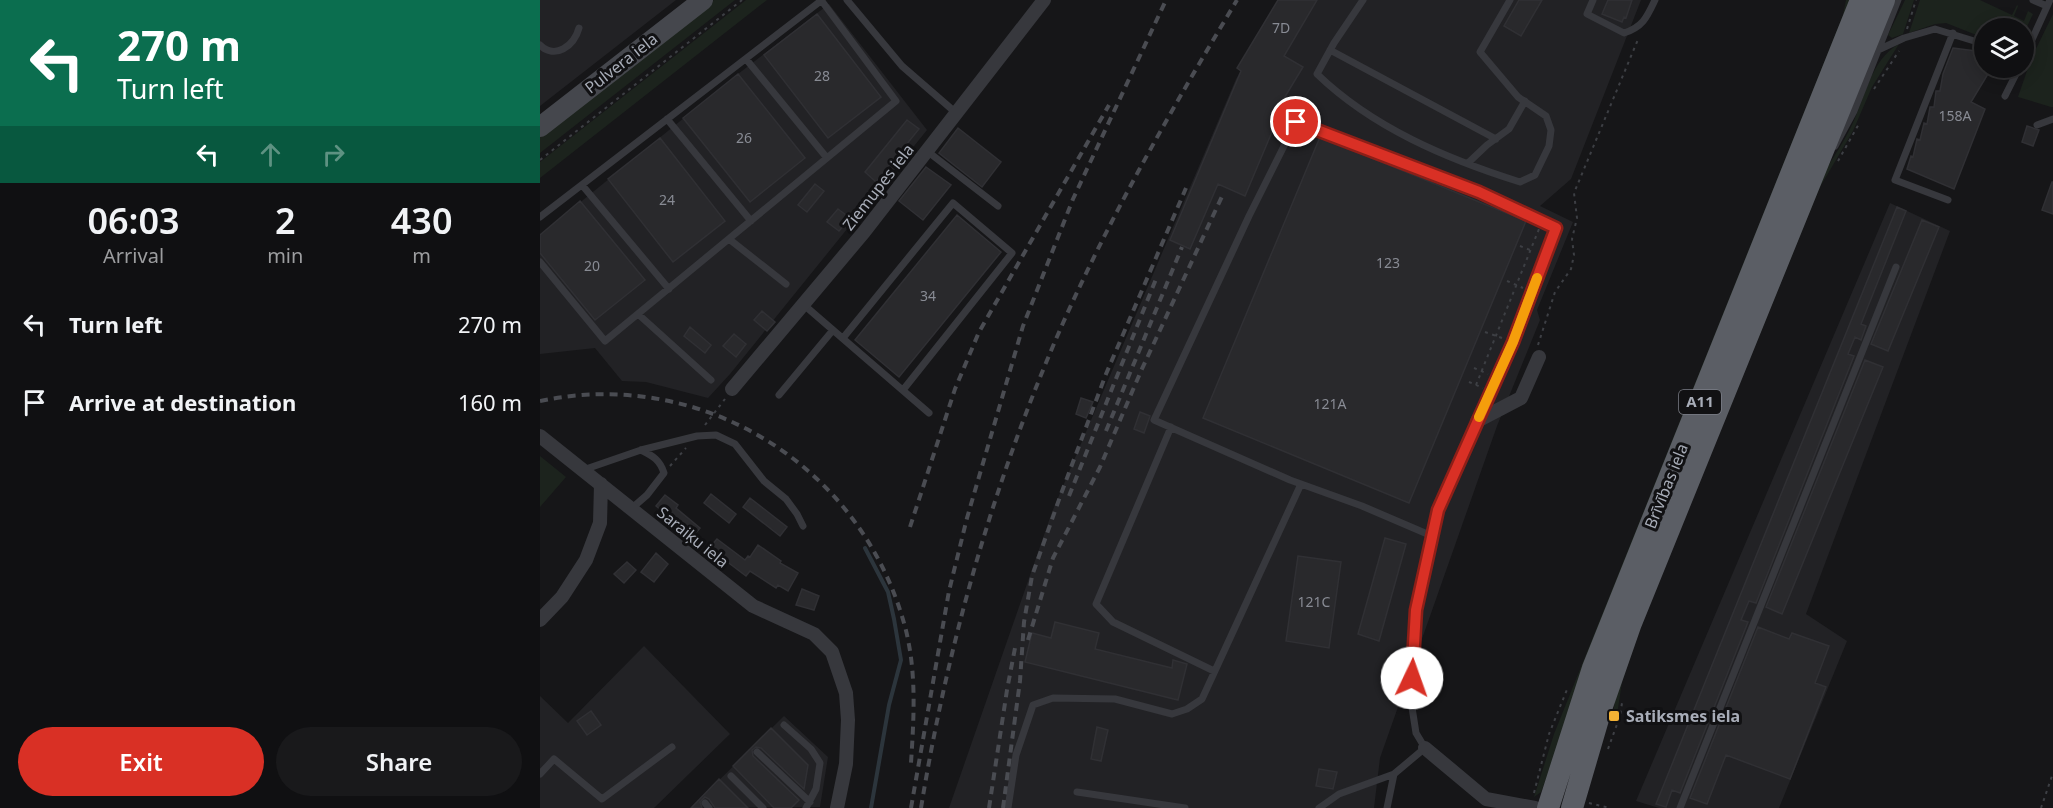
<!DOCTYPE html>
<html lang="en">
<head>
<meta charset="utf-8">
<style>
	:root { --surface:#101012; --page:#19191b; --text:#f1f3f6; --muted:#9c9d9f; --line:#303032; --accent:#d93025 }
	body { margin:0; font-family:"Noto Sans",sans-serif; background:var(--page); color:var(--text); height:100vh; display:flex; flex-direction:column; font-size:22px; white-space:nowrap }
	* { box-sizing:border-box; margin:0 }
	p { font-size:20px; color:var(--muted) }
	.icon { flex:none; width:33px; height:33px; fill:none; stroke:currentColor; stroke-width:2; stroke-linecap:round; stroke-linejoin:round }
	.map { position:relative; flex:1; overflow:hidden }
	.side { display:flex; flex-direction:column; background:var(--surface); width:540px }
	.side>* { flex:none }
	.top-card { background:#0b6e4f; color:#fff; overflow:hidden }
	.fabs { position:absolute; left:1434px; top:18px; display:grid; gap:12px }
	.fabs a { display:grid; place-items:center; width:60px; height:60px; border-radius:50%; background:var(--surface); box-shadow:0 3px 15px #0003,0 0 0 2px var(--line); font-size:30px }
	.pin { position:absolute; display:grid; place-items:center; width:51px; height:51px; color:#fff; margin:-26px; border:3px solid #fff; border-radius:50%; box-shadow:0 2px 6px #0007 }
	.me { position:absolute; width:66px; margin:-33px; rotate:3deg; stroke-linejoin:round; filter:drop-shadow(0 0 4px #0008) }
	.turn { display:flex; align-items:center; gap:21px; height:126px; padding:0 18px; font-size:27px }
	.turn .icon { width:78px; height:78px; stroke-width:2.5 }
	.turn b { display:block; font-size:42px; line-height:51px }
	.lanes { display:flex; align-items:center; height:57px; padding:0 18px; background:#0003; justify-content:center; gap:30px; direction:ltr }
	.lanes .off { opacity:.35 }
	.eta { display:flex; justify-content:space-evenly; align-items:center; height:102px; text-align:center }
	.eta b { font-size:36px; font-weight:600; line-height:42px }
	.button { display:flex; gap:12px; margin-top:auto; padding:12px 18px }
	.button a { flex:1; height:69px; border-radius:36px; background:var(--accent); color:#fff; font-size:24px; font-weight:600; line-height:69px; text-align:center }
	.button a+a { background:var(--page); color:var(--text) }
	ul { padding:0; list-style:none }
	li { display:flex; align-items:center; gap:18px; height:78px; padding:0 18px }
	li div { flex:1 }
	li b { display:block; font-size:22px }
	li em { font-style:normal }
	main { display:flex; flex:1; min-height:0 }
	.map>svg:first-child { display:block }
</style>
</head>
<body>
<main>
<section class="side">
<div class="top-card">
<div class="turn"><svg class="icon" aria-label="left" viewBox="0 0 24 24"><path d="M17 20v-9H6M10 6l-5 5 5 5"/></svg><div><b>270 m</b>Turn left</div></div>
<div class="lanes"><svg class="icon" aria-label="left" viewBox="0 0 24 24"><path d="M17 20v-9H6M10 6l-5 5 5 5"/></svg><svg class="icon off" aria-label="ahead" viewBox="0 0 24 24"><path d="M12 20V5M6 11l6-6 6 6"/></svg><svg class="icon off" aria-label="right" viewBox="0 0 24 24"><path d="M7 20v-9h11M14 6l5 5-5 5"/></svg></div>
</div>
<div class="eta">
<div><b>06:03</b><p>Arrival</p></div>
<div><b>2</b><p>min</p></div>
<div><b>430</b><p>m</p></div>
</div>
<ul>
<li><svg class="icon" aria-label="left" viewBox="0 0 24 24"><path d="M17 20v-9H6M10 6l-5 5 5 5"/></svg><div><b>Turn left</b></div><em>270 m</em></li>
<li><svg class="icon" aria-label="arrive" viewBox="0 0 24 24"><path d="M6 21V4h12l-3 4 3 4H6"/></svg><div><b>Arrive at destination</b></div><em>160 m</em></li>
</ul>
<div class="button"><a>Exit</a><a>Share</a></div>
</section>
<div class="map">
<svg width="1513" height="808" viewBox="0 0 1513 808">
	<rect width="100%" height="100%" fill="#161618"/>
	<path fill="#222225" d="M0,0H136L0,106Z
		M742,0H1101L1031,179L1000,206L1033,222L997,310L1000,320L957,426L840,758L834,808H409L512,512L696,79Z
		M289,4L387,130L190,374L168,398L106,382L82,381L55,348L0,354V235L198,74Z
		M1350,203L1410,231L1266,614L1307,641L1239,808H1119L1096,801Z
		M104,646L190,734L114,808H0V696L28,723Z
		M244,716L288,757L280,807L151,808Z"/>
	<path fill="#1c231d" d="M174,0H195L0,153V136Z
		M206,0H227L0,178V162Z
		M1306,0H1311L1001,792L994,797L1014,734L1303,15Z
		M1365,0H1374L1363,34L1352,38L1348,35Z
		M1380,0H1440L1472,15L1477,5L1478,6L1474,16L1484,21L1488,11L1493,14L1484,33V28H1444V38L1406,23L1395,24L1369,33Z
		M1513,14V107H1511L1478,97L1491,59Z
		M1359,44L1332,87L1313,131L1280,187L1104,617L1082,682L1077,715L1073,714L1077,686L1275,187C1287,167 1301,147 1311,127C1325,99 1330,60 1359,44Z
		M0,456L26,477L0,507Z"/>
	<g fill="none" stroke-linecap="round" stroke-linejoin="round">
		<path stroke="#2c353c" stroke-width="4" d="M325,548L348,592L354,619L361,660L349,705L331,808"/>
	</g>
	<path fill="#29292c" stroke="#303034" stroke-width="1.5" d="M738,0H777L744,56L763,67L743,100L745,101L705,196L678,184L650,249L630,240L701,71L697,68Z
		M979,0H1002L981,36L964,26Z
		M1068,0H1092L1086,18L1084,17L1082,22L1062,14Z
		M277,14L341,97L288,138L224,55Z
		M1413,48L1443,52L1440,67L1448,74L1431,102L1445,109L1414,189L1367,169L1371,156L1373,157L1377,139L1380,140L1384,123L1387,124L1390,107H1394L1396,91H1400L1403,74Z
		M198,74L265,158L210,202L143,118Z
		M367,120L379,129L336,182L325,172Z
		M1487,126L1499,130L1493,146L1482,142Z
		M418,128L461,162L442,187L399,153Z
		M780,137L986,221L869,503L663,418Z
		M120,138L185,221L133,262L68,179Z
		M386,167L411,185L383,220L359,201Z
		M1512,182H1513V214L1502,210Z
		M275,184L284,191L267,212L258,205Z
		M40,201L105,280L55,320L0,253V235Z
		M1357,207L1366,211L1321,324L1326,326L1321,340L1315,337L1308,354L1314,356L1216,603L1209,601L1201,620L1208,622L1140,793L1132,790L1126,807L1116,804Z
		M298,209L310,218L299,231L287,222Z
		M417,215L461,252L359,377L315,340Z
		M1382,220L1399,227L1348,351L1331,344Z
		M222,311L235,322L227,331L214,320Z
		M150,327L171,345L165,353L144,336Z
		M194,334L206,344L196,357L183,346Z
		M1325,360L1343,367L1242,614L1226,607Z
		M541,398L553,402L546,418L536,414Z
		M600,412L610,416L604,433L594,429Z
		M171,494L196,514L189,523L164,503Z
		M125,495L138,505L136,508L160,528L153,536L116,506Z
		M210,498L247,527L240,536L203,507Z
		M845,538L866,544L839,641L818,634Z
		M177,539L205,560L208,556L210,557L218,545L241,561L240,563L258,573L248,591L238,585L236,588L210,571L206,576L169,548Z
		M116,553L128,564L114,582L101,572Z
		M758,556L801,562L789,648L746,641Z
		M87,562L96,570L84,583L74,574Z
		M262,589L279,596L274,610L256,605Z
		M515,622L559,633L555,649L632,668L633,660L647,664L638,700L485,662L492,633L511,638Z
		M1218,627L1249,639L1252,633L1289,646L1275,683L1286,687L1250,779L1186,755L1167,804L1150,798Z
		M51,711L61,725L47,735L37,721Z
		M557,727L568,730L561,761L551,759Z
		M231,728L268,765L264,789L221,748L216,747L212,750L213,756L259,800L251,808H234L193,766Z
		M779,769L797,772L793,789L776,786Z
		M179,779L208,808H175L169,799L165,797L160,802L162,808H151Z"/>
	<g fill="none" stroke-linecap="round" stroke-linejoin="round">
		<path stroke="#3d3f44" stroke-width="2" stroke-dasharray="3 4.5" stroke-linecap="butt" d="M1367,29L1376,0
			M1334,89L1359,51
			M0,160L202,0
			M1298,161L1320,122
			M980,246L990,250
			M967,281L983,288
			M945,332L965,339
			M998,345L1015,292L1031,269L1034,255L1032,239L1037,218L1034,193L1099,37
			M934,368L948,374
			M929,382L943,388
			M936,385L999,229
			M165,425L185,399
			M130,466L146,448
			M1068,749L1080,716L1082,703
			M994,793L1009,734L1028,687
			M1049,803L1070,808
			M1501,808L1513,773"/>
		<path stroke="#37383d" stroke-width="7" d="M307,0L362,66L415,112
			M823,0L794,43L777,74C833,128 907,159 980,182L995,175L1009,146L1011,130L1006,116L978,97L940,52L970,0
			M1053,0L1047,14L1084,33C1103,27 1107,17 1115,0
			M1493,0L1507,6
			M0,45C15,60 34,46 39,28
			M790,50L956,139
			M1338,50L1364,38L1395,29L1444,44
			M1484,57L1510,0
			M206,59L287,158
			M1465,96L1479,68
			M127,119L211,221
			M1497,125L1513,119
			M1295,146L1314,111L1358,0
			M387,151L458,206
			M928,163L947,145L969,129L985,101
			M42,185L129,289
			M1408,200L1355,180L1413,33
			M0,217L282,0
			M189,239L246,284
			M0,262L65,341L356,101L281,0
			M264,305L389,413
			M98,314L171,380
			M303,338L413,203L472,253L363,390
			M239,395L293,330
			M631,427L556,604L573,622L674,671
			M43,470L101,450L157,436L176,435L195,444L224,481L246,499L257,514L263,526
			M91,509L107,495L124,473C120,460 113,456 101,450
			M244,725L271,749L280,763L276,789L266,808
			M217,752L270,802
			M0,774L14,759L62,799L132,747
			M191,776L223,808
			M537,792L645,808
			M165,803L169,808
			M468,808L476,755L493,705L513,698L575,699L632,714L647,709L662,699L761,484
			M779,808L799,794L854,774L885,748L876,733L871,701L876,610L898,510L973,342L1016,228L939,192L756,122L709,216L614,420L750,480L822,506L892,536
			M847,808L854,774
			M1140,808L1356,267"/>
		<path stroke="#37383d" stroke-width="14" d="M192,389L324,232L504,0
			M937,421L981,398L999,357
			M0,436L213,606L274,634L292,652L306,693L308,720L306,764L297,808
			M0,620L22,597L46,560L60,523L61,484
			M885,748L946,799L995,808"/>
		<path stroke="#45474d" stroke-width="20" d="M0,127L163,0"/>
		<path stroke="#5b5e65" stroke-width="22" d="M1008,808L1053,668L1321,0
			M1032,808L1061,709L1091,623L1344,0"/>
		<path stroke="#4a4c52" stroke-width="4" stroke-dasharray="8 6" stroke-linecap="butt" d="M0,401C161,367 319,464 364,623C377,669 374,716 371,763
			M566,431L642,247
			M529,496L616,279
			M370,527L415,389L439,332L569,105
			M488,640L513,558L560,467L601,371L684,192
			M371,808L409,591L427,518L483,326L533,199L626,0
			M381,808C408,642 455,477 523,323C573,211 634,105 697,0
			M449,808L467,690L475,648
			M463,808L480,681L484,622L492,576L521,494L566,374L646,188"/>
	</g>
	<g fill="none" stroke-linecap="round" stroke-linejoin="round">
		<g stroke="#8d1f18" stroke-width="15">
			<path id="route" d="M756,122L939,192L1016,228L973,342L898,510L876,610L872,678"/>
		</g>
		<use href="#route" stroke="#d93025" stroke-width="10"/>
		<path stroke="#f59e0b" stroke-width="10" d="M939,417L973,342L997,278"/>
	</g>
	<rect fill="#f2b134" stroke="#111113" stroke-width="2" x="1068" y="710" width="12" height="12" rx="3"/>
	<g text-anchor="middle" stroke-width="6" stroke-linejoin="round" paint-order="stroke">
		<g font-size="14" fill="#888b94">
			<text x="741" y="33">7D</text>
			<text x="282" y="81">28</text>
			<text x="1415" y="121">158A</text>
			<text x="204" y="143">26</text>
			<text x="127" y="205">24</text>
			<text x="848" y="268">123</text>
			<text x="52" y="271">20</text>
			<text x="388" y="301">34</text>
			<text x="790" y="409">121A</text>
			<text x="774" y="607">121C</text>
		</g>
		<rect fill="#111113" stroke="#7b7e86" stroke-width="1.5" x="1139" y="390" width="42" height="24" rx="4.5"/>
		<g font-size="15" font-weight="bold" fill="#a8adb8">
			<text x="1160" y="407">A11</text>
		</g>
		<g font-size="16" fill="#a8adb8" stroke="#111113">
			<text transform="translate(81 63) rotate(-38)" y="6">Pulvera iela</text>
			<text transform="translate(338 187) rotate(-52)" y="6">Ziemupes iela</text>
			<text transform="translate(1126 486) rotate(-68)" y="6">Brīvības iela</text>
			<text transform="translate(153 537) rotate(39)" y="6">Saraiķu iela</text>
		</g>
		<g font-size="16" font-weight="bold" fill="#a8adb8" stroke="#111113" text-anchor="start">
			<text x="1086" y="722">Satiksmes iela</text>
		</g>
	</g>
</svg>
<div class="fabs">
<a><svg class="icon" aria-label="layers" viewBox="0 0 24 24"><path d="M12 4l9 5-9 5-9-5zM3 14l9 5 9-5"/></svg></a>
</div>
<div class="pin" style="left:756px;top:122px;background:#d93025"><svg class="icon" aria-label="arrive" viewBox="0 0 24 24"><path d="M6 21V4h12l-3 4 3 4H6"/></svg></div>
<svg class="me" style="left:872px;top:678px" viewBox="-20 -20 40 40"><circle r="19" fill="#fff"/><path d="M0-13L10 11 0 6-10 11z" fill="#d93025"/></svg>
</div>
</main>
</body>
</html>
